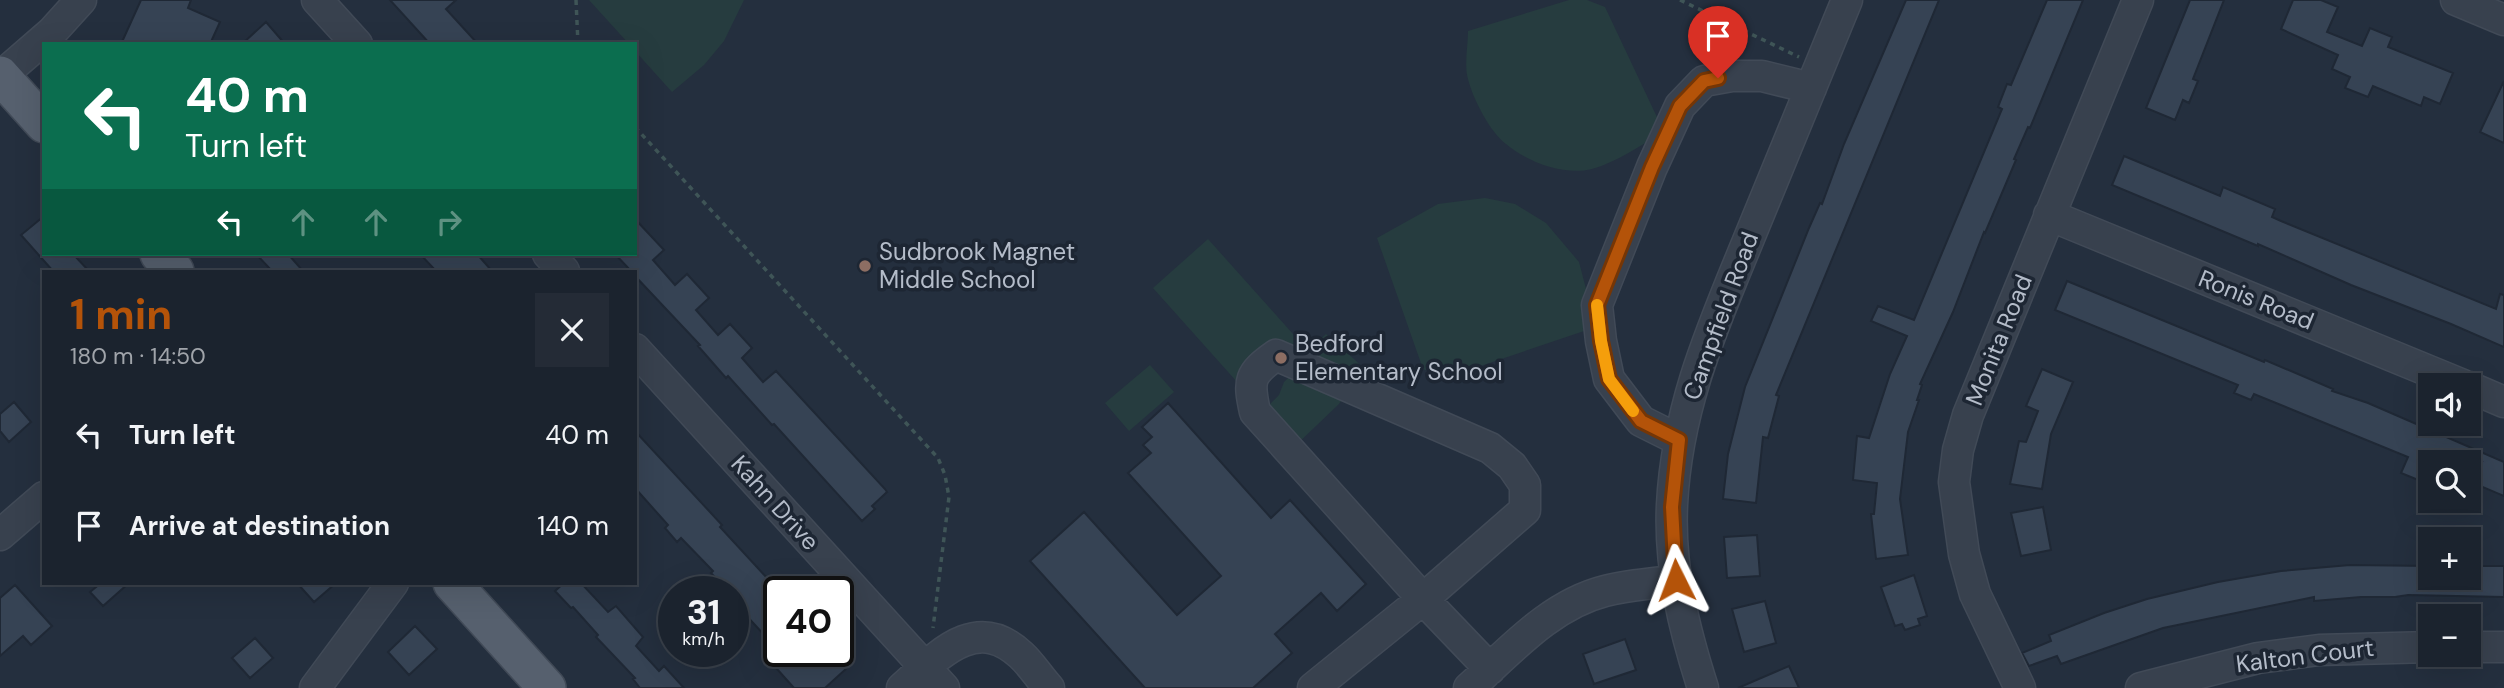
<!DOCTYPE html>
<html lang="en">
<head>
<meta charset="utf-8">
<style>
	:root { --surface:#1b232e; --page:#242b36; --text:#f1f3f6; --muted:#a0a4aa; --line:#39404a; --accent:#b45309 }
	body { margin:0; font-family:"DM Sans",sans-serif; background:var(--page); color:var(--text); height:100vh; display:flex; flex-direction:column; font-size:26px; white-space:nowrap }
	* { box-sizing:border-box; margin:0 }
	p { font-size:23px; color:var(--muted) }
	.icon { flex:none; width:38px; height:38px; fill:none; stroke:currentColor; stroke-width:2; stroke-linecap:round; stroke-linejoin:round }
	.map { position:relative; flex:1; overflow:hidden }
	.side { position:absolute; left:42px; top:270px; width:595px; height:315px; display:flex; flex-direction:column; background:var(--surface); border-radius:0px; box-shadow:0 7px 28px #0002,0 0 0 2px var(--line) }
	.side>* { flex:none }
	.banner { position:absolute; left:42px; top:42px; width:595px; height:214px; border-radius:0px; box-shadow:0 7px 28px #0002,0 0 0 2px var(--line); background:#0b6e4f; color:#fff; overflow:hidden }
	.fabs { position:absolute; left:2418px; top:373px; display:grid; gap:14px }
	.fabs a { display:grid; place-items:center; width:63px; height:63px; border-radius:0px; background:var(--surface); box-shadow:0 7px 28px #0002,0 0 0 2px var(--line); font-size:35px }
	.speed { position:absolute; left:658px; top:576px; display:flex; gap:14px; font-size:35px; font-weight:700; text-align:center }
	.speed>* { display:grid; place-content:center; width:91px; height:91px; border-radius:50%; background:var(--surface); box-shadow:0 7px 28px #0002,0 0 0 2px var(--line); line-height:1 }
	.speed small { font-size:18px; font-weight:400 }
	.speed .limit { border:4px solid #111; border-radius:10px; background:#fff; color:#111 }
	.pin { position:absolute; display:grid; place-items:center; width:60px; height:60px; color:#fff; margin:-72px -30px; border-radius:50% 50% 50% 0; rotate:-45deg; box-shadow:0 0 7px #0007 }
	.pin .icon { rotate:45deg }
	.me { position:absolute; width:77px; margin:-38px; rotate:357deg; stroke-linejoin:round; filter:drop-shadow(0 0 5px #0008) }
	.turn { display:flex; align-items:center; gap:24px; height:147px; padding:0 28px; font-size:32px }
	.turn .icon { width:91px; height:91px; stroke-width:2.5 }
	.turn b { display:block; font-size:49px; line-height:60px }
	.lanes { display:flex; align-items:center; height:66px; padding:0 28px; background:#0003; justify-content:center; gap:35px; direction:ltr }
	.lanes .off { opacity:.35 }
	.round { display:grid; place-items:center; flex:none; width:74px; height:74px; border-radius:0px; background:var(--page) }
	.summary { display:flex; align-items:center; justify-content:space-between; height:119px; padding:0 28px }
	h1 { font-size:42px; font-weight:700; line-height:52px; color:var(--accent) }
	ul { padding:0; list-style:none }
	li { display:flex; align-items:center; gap:21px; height:91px; padding:0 28px }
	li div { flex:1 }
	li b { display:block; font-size:26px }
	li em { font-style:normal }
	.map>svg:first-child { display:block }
</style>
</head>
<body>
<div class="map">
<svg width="2504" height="688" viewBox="0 0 2504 688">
	<rect width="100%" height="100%" fill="#242f3e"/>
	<path fill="#263c3f" d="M589,0H744L724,41L704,65L672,92L635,51V44H629Z
		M1569,0H1587L1605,7L1664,132C1641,145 1617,162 1592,169C1564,176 1527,162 1506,144C1490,132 1473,99 1468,79C1464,65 1468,46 1468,31Z
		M1485,198L1515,204L1546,223L1579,262L1596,327L1445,378L1423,369L1377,238L1438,204Z
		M1208,239L1301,343L1246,392L1153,288Z
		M1326,334L1364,368L1339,404L1293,448L1261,413L1279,395L1284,382L1297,369L1298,361Z
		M1150,365L1174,392L1129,431L1105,403Z"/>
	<path fill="#364354" stroke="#1f2835" stroke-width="2" d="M141,0H191L188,8L220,22L210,44H121Z
		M390,0H456L446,9L478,44H430Z
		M1906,0H1939L1776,395L1779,396L1768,438L1763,437L1756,503L1723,499L1728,454L1745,387L1809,228L1820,203L1822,204L1844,144Z
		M2047,0H2083L2030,128L2028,127L2014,159L2016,160L1985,233L1984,232L1953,312L1920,384L1922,385L1917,400H1919L1908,432L1900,499L1908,555L1876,559L1871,514H1874L1877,483L1853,480L1857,436L1869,438L1890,374L1907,336L1871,321L1878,306L1914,320L2002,109L1998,107L2007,84L2011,85Z
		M2190,0H2224L2193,79L2198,81L2189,103L2183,100L2175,120L2146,108Z
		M2293,0H2321L2338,7L2327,32L2362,46L2370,28L2392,37L2388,47L2453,73L2440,104L2424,97L2421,106L2373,86L2368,97L2345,88L2350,77L2332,69L2338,55L2281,29Z
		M266,22L285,44H242Z
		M2504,81V143L2480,132Z
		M2124,156L2220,196L2223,187L2275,209L2272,217L2281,221L2496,309L2500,294L2504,295V347L2451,324L2351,285L2258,244V246L2112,185Z
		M44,216V254H73L89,271H53L21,235Z
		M635,219L664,250L653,260L675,285L687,274L709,298L696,310L718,335L730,324L752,348L742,358L763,382L776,371L885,489L887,492L872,506L875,509L862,521L774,424L772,425L728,376L726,378L698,346L700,345L635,276V271H631L615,254H635Z
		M256,254H288L303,271H272Z
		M420,254H477L492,271H436Z
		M2067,281L2264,362L2265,360L2333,389L2332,391L2368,403L2504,462V496L2473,483L2482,462H2431L2423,482L2401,473L2408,457L2254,394L2251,400L2234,393L2238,385L2055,310Z
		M2042,369L2073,382L2051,434L2042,489L2010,484L2019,441L2026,442L2038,411L2026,406Z
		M14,402L31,422L9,442L0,431V414Z
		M1168,403L1271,518L1290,500L1366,584L1337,611L1321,593L1275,634L1292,653L1253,688H1145L1030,561L1084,512L1177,615L1221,576L1128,473L1151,453L1143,445L1152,437L1142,427Z
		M635,431L722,525L720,527L779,591V651L733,601V592H728L711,573L713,571L681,538L677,542L665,528L668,525L635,488Z
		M2043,507L2051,550L2021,556L2011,513Z
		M1757,535L1760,576L1727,578L1724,537Z
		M2350,565L2431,566V578H2469V566H2504V597L2408,595L2395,597H2361L2314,601V597L2163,628L2061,664L2057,656L2029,666L2022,653L2051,641L2049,635L2104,613L2147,599L2218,582L2281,571Z
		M1914,575L1927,616L1918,619L1920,625L1905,630L1902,624L1895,626L1881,587Z
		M101,583H129L103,606L90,592Z
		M297,583H336L314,602Z
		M564,583H581L608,612L616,606L643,637L636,646L659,671L664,666L684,688H640L633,679L635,678L596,637L598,635L573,607L571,608L555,591Z
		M15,585L52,626L31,645L23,636L0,656V598Z
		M1765,601L1776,643L1744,652L1732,609Z
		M415,626L437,649L409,675L388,652Z
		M255,638L273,658L250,678L232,658Z
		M1625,639L1636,670L1594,684L1583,654Z
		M779,651H832L847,668L825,688H794L777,669L787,660Z
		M1789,666L1799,688H1738L1775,672Z"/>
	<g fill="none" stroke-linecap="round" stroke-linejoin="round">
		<g stroke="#414a57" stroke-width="33">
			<path id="minor" d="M317,0L357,44
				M2456,0L2504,20
				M0,77L52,32L81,0
				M2049,215L2463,385
				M548,254L564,271
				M635,349L944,688
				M1276,355L1490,448L1512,466L1525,485V510L1423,599L1255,412C1248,380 1249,374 1276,355Z
				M2469,387L2504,402
				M1679,440L1641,421L1609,379L1601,341L1597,305L1652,167L1680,106L1704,81L1732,76H1762L1811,88
				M0,535L44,497
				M2469,647H2504
				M315,688L393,583
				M902,688C937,657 975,612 1021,655C1031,664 1039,677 1049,688
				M1313,688L1423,599L1490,669
				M1469,688C1510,651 1550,605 1605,591C1628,585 1653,584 1676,580
				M1703,688C1684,629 1669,568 1672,505C1677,404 1714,324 1752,231C1784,154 1815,77 1847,0
				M2020,688L1975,594L1964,554L1954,482L1958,450L1968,415L2138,0
				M2141,688L2258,658L2319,650L2431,647"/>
		</g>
		<g stroke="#414a57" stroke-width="40">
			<path id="major" d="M0,75L44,124
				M159,254L175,271
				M452,583L547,688"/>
		</g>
		<path stroke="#3f5557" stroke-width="3.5" stroke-dasharray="5 5" stroke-linecap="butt" d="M576,0L578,44
			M1680,0L1799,57
			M635,127L938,458L945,475L949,497L933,628"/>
		<use href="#minor" stroke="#38414e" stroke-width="30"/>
		<use href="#major" stroke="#56606e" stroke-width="37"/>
	</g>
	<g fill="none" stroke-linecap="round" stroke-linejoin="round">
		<g stroke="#753606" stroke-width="18">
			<path id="route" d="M1676,580L1672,507L1679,440L1641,421L1609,379L1601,341L1597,305L1652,167L1680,106L1704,81L1718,78"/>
		</g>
		<use href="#route" stroke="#b45309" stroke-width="12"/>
		<path stroke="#f59e0b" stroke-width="12" d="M1597,305L1601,341L1609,379L1633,411"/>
	</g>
	<g fill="#8d6e63" stroke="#1d2633" stroke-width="2.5">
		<circle cx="865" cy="266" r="7"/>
		<circle cx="1281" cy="358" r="7"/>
	</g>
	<g text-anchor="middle" stroke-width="7" stroke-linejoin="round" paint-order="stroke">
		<g font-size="24" fill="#b4bcc9" stroke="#1d2633" text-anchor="start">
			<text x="879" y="260">Sudbrook Magnet<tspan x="879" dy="28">Middle School</tspan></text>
			<text x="1295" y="352">Bedford<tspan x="1295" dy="28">Elementary School</tspan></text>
		</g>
		<g font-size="24" fill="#b4bcc9" stroke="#1d2633">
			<text transform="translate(2256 300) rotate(22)" y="8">Ronis Road</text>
			<text transform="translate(1721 316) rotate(-70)" y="8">Campfield Road</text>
			<text transform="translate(1999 340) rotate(-68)" y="8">Monita Road</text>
			<text transform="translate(775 503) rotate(48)" y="8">Kahn Drive</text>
			<text transform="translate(2305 656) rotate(-7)" y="8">Kalton Court</text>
		</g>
	</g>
</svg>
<div class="fabs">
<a><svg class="icon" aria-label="sound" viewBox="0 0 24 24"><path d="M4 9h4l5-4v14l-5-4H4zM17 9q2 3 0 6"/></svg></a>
<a><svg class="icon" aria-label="search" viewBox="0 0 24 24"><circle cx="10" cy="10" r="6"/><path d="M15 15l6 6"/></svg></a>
<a>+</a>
<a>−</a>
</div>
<div class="speed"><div>31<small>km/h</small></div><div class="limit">40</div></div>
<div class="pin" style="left:1718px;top:78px;background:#d93025"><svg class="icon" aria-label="arrive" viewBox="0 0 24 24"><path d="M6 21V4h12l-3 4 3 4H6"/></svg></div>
<svg class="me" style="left:1676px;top:580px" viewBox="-20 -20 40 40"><path d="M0-17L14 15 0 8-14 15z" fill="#b45309" stroke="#fff" stroke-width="4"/></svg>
<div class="banner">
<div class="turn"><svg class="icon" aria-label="left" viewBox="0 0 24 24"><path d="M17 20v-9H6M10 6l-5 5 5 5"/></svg><div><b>40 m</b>Turn left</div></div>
<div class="lanes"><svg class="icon" aria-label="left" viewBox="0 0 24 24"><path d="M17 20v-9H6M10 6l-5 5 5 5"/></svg><svg class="icon off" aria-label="ahead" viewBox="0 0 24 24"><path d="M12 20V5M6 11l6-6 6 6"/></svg><svg class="icon off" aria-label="ahead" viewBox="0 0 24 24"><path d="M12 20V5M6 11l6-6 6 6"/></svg><svg class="icon off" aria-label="right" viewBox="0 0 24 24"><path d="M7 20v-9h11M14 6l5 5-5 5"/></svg></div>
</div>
<section class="side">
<div class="summary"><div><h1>1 min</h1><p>180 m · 14:50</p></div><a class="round"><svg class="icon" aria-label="close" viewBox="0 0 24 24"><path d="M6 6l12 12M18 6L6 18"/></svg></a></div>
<ul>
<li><svg class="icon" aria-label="left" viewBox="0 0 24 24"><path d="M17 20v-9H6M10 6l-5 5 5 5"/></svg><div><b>Turn left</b></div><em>40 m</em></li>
<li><svg class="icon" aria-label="arrive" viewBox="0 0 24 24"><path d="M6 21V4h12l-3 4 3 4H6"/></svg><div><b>Arrive at destination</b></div><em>140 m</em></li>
</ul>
</section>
</div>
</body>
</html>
